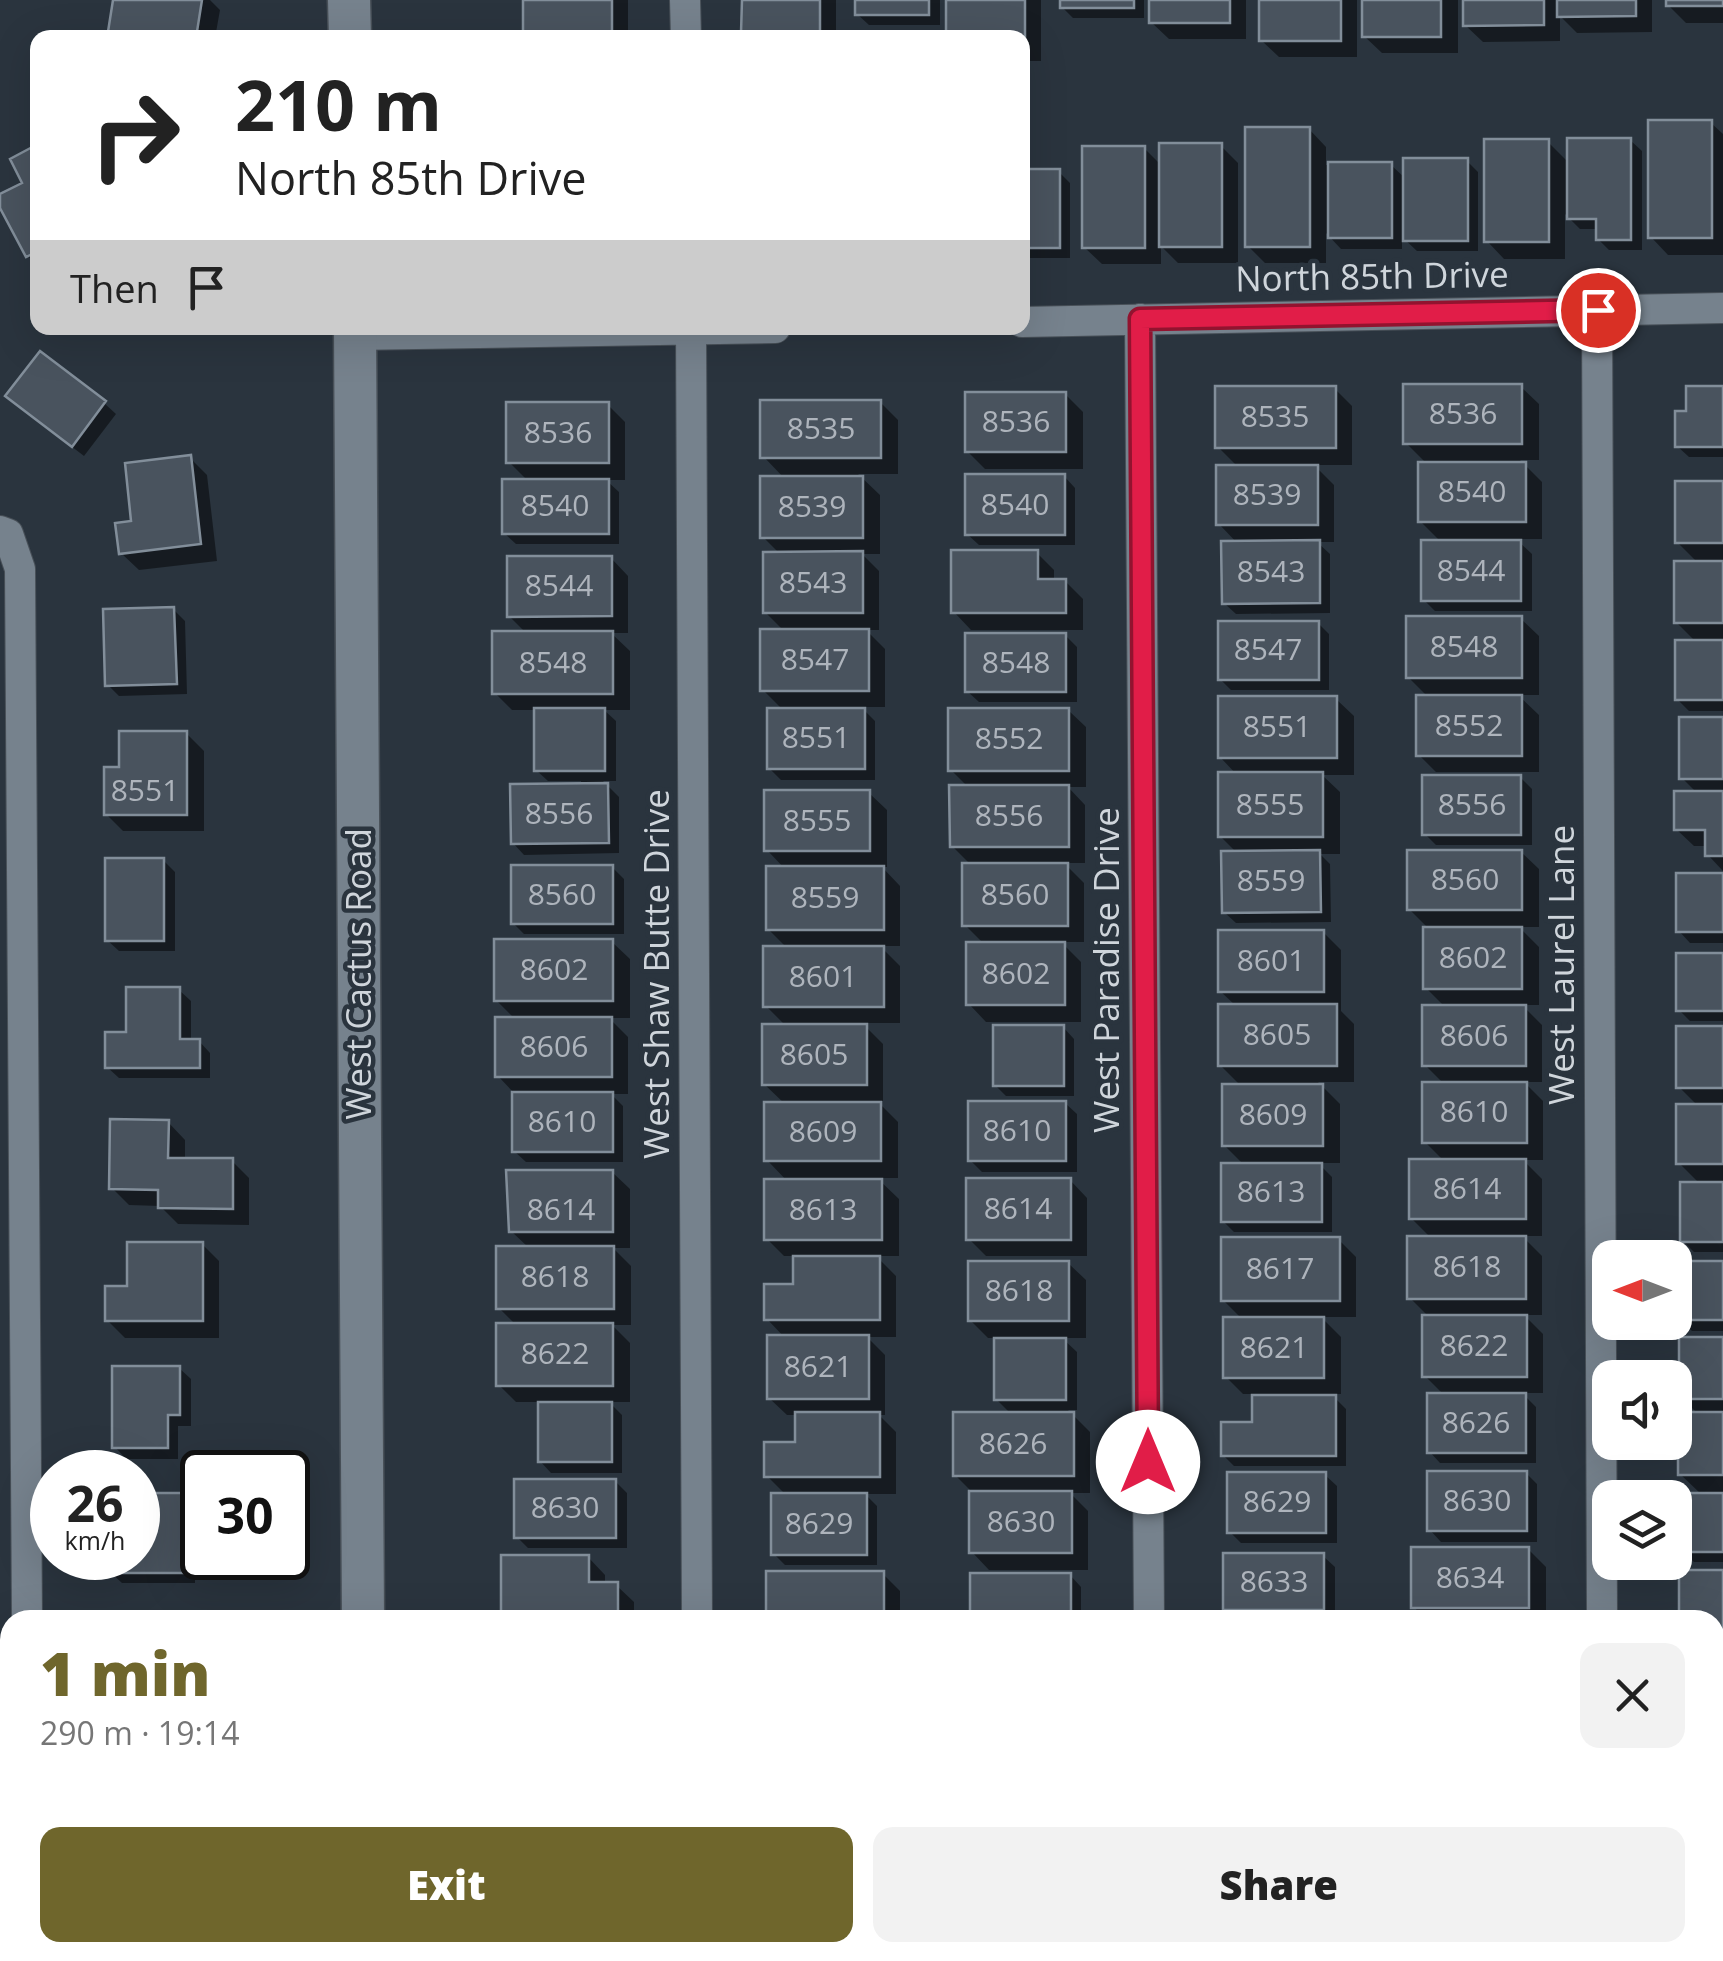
<!DOCTYPE html>
<html lang="en">
<head>
<meta charset="utf-8">
<style>
	:root { --surface:#fff; --page:#f2f2f2; --text:#222; --muted:#767676; --accent:#6f662c }
	body { margin:0; font-family:"Open Sans",sans-serif; background:var(--page); color:var(--text); height:100vh; display:flex; flex-direction:column; font-size:38px; white-space:nowrap }
	* { box-sizing:border-box; margin:0 }
	p { font-size:32px; color:var(--muted) }
	.icon { flex:none; width:55px; height:55px; fill:none; stroke:currentColor; stroke-width:2; stroke-linecap:round; stroke-linejoin:round }
	.map { position:relative; flex:1; overflow:hidden }
	.panel { position:absolute; left:0px; top:1610px; width:1725px; height:352px; display:flex; flex-direction:column; background:var(--surface); border-radius:30px 30px 0 0; box-shadow:0 10px 40px #0002 }
	.panel>* { flex:none }
	.banner { position:absolute; left:30px; top:30px; width:1000px; height:305px; border-radius:20px; box-shadow:0 10px 40px #0002; background:#fff; color:var(--text); overflow:hidden }
	.needle { width:65px; rotate:270deg }
	.fabs { position:absolute; left:1592px; top:1240px; display:grid; gap:20px }
	.fabs a { display:grid; place-items:center; width:100px; height:100px; border-radius:20px; background:var(--surface); box-shadow:0 10px 40px #0002; font-size:50px }
	.speed { position:absolute; left:30px; top:1450px; display:flex; gap:20px; font-size:50px; font-weight:700; text-align:center }
	.speed>* { display:grid; place-content:center; width:130px; height:130px; border-radius:50%; background:var(--surface); box-shadow:0 10px 40px #0002; line-height:1 }
	.speed small { font-size:25px; font-weight:400 }
	.speed .limit { border:5px solid #111; border-radius:15px; background:#fff; color:#111 }
	.pin { position:absolute; display:grid; place-items:center; width:85px; height:85px; color:#fff; margin:-42px; border:5px solid #fff; border-radius:50%; box-shadow:0 2px 10px #0007 }
	.me { position:absolute; width:110px; margin:-55px; rotate:0deg; stroke-linejoin:round; filter:drop-shadow(0 0 8px #0008) }
	.turn { display:flex; align-items:center; gap:35px; height:210px; padding:0 40px; font-size:45px }
	.turn .icon { width:130px; height:130px; stroke-width:2.5 }
	.turn b { display:block; font-size:70px; line-height:85px }
	.then { display:flex; align-items:center; height:95px; padding:0 40px; background:#0003; gap:20px; font-size:38px }
	.round { display:grid; place-items:center; flex:none; width:105px; height:105px; border-radius:20px; background:var(--page) }
	.summary { display:flex; align-items:center; justify-content:space-between; height:170px; padding:0 40px }
	h1 { font-size:60px; font-weight:800; line-height:75px; color:var(--accent) }
	.cta { display:flex; gap:20px; margin-top:auto; padding:20px 40px }
	.cta a { flex:1; height:115px; border-radius:20px; background:var(--accent); color:#fff; font-size:40px; font-weight:800; line-height:115px; text-align:center }
	.cta a+a { background:var(--page); color:var(--text) }
	.map>svg:first-child { display:block }
</style>
</head>
<body>
<div class="map">
<svg width="1723" height="1961" viewBox="0 0 1723 1961">
	<rect width="100%" height="100%" fill="#2a343e"/>
	<path fill="#0007" d="M115,0H210L220,10L215,38H109Z
		M525,0H628V38H525Z
		M744,0H836V38H750L744,32Z
		M857,0H940V25H869L857,14Z
		M948,0H1041V61H1022V38Z
		M1062,0H1144V18H1073L1062,7Z
		M1151,0H1246V39H1169L1151,22Z
		M1261,0H1357V57H1279L1261,40Z
		M1364,0H1458V53H1382L1364,36Z
		M1465,0H1652V32L1577,33L1560,16V41L1483,42L1465,25Z
		M1668,0H1723V23H1686L1668,5Z
		M1711,123L1723,134V255H1668L1651,237Z
		M1309,129L1326,147V165H1391L1406,179L1467,161L1478,172V251H1417L1402,237V249H1341L1326,233V263H1265L1248,246Z
		M1630,140L1642,151V250H1609L1598,239V229H1580L1565,214V259H1504L1487,241L1548,142L1569,163Z
		M1221,146L1238,163V263H1178L1161,246V264H1102L1084,247L1144,148L1161,165Z
		M38,147V266L28,256L0,203V197L25,184Z
		M1022,172H1059L1070,183V258H1022Z
		M1521,387L1539,404V460H1520L1542,482V539H1516L1532,554V611H1435L1424,600L1442,543L1420,521L1427,464L1406,443Z
		M1335,389L1352,406V465H1314L1334,485V542H1317L1330,554V613L1236,614L1224,603L1238,544L1219,524L1238,467L1218,447Z
		M1723,389V457H1689L1677,446L1688,413Z
		M1065,394L1083,412V469H985L967,451Z
		M9,396L104,403L116,414L84,456L20,407Z
		M880,402L898,420V474H858L880,495V554H862L879,571V630H866L885,649V707H861L875,721V780H781L769,768L783,710L763,690L784,631L765,612L780,554L763,537L784,478L763,456Z
		M608,405L625,422V480H606L619,492V544H516L504,533L528,481L509,462Z
		M190,458L207,475L217,561L139,570L121,553L134,523Z
		M1064,476L1075,488V545H979L967,534Z
		M1723,484V711H1689L1677,699L1696,642L1676,622L1698,563L1677,542Z
		M1037,553L1054,570V581H1065L1083,599V630H971L954,612Z
		M611,558L628,576V633H611L630,651V710H604L616,721V781H603L619,797V853L524,855L513,843L581,786V781H548L536,770V710H512L495,693L527,634L509,616Z
		M173,609L185,621L187,694L119,696L108,685Z
		M1521,619L1539,636V695H1518L1539,715V772H1436L1419,755L1429,698L1408,677Z
		M1318,623L1329,634V690H1231L1220,679Z
		M1065,635L1077,647V702H979L967,691Z
		M1336,699L1354,716V775H1322L1340,792V854H1320L1330,864L1331,922L1236,923L1224,912L1237,853L1220,836L1237,775L1220,757Z
		M1068,710L1086,727V787H1068L1085,805V863H1064L1084,883V942H1061L1081,962V1022H986L969,1004L985,945L965,925L972,866L952,846L969,788L951,770Z
		M1723,720V871L1708,855V846H1694L1676,829L1698,794L1682,778Z
		M186,733L204,751V831H123L106,814L121,769Z
		M1520,777L1532,789V845H1436L1425,834Z
		M869,793L887,810V867H882L900,886V946H880L900,966V1023H862L883,1044V1101H877L898,1122V1178H877L899,1199V1256H876L896,1276V1337H867L885,1355V1415H879L896,1432V1494H865L877,1506V1565H785L774,1554L786,1495L767,1476L797,1444V1415H787L769,1398L785,1338L767,1319L796,1287V1256H784L767,1239L788,1182L767,1160L786,1105L764,1084L787,1027L766,1006L788,949L768,929L785,869L767,850Z
		M1521,852L1539,869V927H1519L1539,947V1005H1522L1542,1025V1082H1524L1543,1101V1160H1523L1542,1179V1236H1522L1542,1256V1315H1524L1543,1334V1393H1522L1536,1407V1463H1440L1429,1451L1445,1396L1425,1376L1429,1317L1410,1298L1431,1238L1411,1218L1444,1161L1425,1142L1444,1084L1425,1065L1446,1008L1426,988V926L1409,909Z
		M163,860L175,872V951H119L107,940Z
		M612,867L624,879V934H524L513,923Z
		M1723,876V943H1690L1679,931Z
		M1323,932L1341,950V1011L1354,1024V1082H1318L1340,1104V1163H1318L1332,1177V1232H1234L1223,1221L1244,1165L1224,1145L1242,1087L1220,1065L1236,1006L1220,991Z
		M612,942L630,959V1018H609L628,1037V1094H611L623,1106V1162H526L514,1151V1093L498,1076L515,1019L496,1000Z
		M1723,955V1021H1690L1679,1010Z
		M179,990L191,1001V1041H199L210,1053V1078H119L107,1067L128,1034Z
		M1063,1027L1074,1039V1096H1006L995,1085Z
		M1723,1028V1252H1694L1683,1241L1700,1184L1679,1163L1698,1106L1679,1087Z
		M1065,1103L1077,1114V1172H982L970,1160Z
		M168,1122L185,1140V1160L232,1161L249,1178V1225L178,1224L160,1206L129,1205L112,1188Z
		M612,1172L630,1189V1248H613L631,1266V1325H612L630,1343V1402H609L622,1415V1473H551L540,1461V1402H516L499,1385L516,1325L499,1308L529,1248L511,1231Z
		M1070,1180L1087,1198V1256H986L969,1239Z
		M1339,1240L1356,1257V1317H1321L1341,1337V1394H1331L1346,1409V1466H1234L1223,1455L1254,1425V1394H1243L1226,1377L1243,1320L1223,1300Z
		M202,1244L219,1261V1338H125L107,1320Z
		M1068,1263L1086,1280V1338H1062L1077,1352V1410H1068L1090,1432V1493H1070L1088,1511V1570H989L972,1552V1492L955,1475L1012,1415L996,1399V1338H988L970,1320Z
		M1723,1263V1331H1692L1680,1319Z
		M1723,1339V1562H1694L1683,1551L1702,1495L1680,1474L1699,1415L1682,1398Z
		M179,1368L191,1379V1426H178V1459H126L115,1447Z
		M1526,1473L1537,1484V1542H1441L1430,1530Z
		M1325,1475L1337,1486V1543H1241L1230,1532Z
		M615,1481L627,1493V1548H528L517,1537Z
		M138,1495H184L195,1506V1583H122L110,1572V1558H138Z
		M1528,1549L1546,1567V1620H1426L1414,1607Z
		M1323,1556L1335,1567V1620H1237L1226,1609Z
		M588,1557L605,1575V1585H616L634,1602V1620H508L503,1616Z
		M1723,1572V1718H1715V1620H1682Z
		M883,1574L900,1591V1620H768Z
		M1070,1575L1081,1587V1620H973Z
		M1715,1726H1723V1802H1715Z
		M113,1952H191V1961H120Z
		M570,1952H646L637,1961H578Z
		M756,1952H821L829,1961H756Z
		M867,1952H915L917,1961H867Z
		M925,1952H1001L1002,1961H925Z
		M1015,1952H1091L1094,1955V1961H1015Z
		M1230,1952H1337L1338,1961H1230Z
		M1429,1952H1543L1546,1955V1961H1429Z"/>
	<path fill="#49535e" stroke="#828e9a" stroke-width="2.5" d="M113,0H202L196,38H107Z
		M523,0H612V33H584V38H523Z
		M742,0H820V33H741Z
		M855,0H929V15H855Z
		M946,0H1025V45H1022V38H946Z
		M1060,0H1134V8H1060Z
		M1149,0H1230V23H1149Z
		M1259,0H1341V41H1259Z
		M1362,0H1441V37H1362Z
		M1463,0H1544V25L1463,26Z
		M1557,0H1636V16L1557,17Z
		M1666,0H1723V6H1666Z
		M1648,120H1712V238H1648Z
		M1245,127H1310V247H1245Z
		M1567,138H1631V240H1596V219H1567Z
		M1484,139H1549V242H1484Z
		M1159,143H1222V247H1159Z
		M38,144V251L26,257L0,208V194L22,183L10,159Z
		M1082,146H1145V248H1082Z
		M1403,158H1468V241H1403Z
		M1328,162H1392V238H1328Z
		M1022,169H1060V248H1022Z
		M40,351L106,401L72,447L5,396Z
		M1403,384H1522V444H1403Z
		M1215,386H1336V448H1215Z
		M1686,386H1723V447H1675V411H1686Z
		M965,392H1066V452H965Z
		M760,400H881V458H760Z
		M506,402H609V463H506Z
		M191,455L201,544L119,554L115,523L131,521L125,463Z
		M1418,462H1526V522H1418Z
		M1216,465H1318V525H1216Z
		M965,474H1065V535H965Z
		M760,476H863V538H760Z
		M502,479H609V534H502Z
		M1675,481H1723V543H1675Z
		M1320,540V603L1222,604L1221,541Z
		M1421,540H1521V601H1421Z
		M951,550H1038V579H1066V613H951Z
		M863,551V613H763V552Z
		M507,556H612V616L507,617Z
		M1674,561H1723V623H1674Z
		M174,607L177,684L105,686L103,609Z
		M1406,616H1522V678H1406Z
		M1218,621H1319V680H1218Z
		M760,629H869V691H760Z
		M492,631H613V694H492Z
		M965,633H1066V692H965Z
		M1675,640H1723V700H1675Z
		M1416,695H1522V756H1416Z
		M1218,696H1337V758H1218Z
		M534,708H605V771H534Z
		M767,708H865V769H767Z
		M948,708H1069V771H948Z
		M1679,717H1723V779H1679Z
		M119,731H187V815H104V767H119Z
		M1218,772H1323V837H1218Z
		M1422,775H1521V835H1422Z
		M608,783L609,843L511,844L510,784Z
		M949,785H1069V847H950Z
		M764,790H870V851H764Z
		M1674,791H1723V856H1705V830H1674Z
		M1320,850L1321,912L1222,913L1221,851Z
		M1407,850H1522V910H1407Z
		M105,858H164V941H105Z
		M962,863H1068V926H962Z
		M511,865H613V924H511Z
		M766,866H884V930H766Z
		M1676,873H1723V932H1676Z
		M1423,927H1522V989H1423Z
		M1218,930H1324V992H1218Z
		M494,939H613V1001H494Z
		M966,942H1065V1005H966Z
		M763,946H884V1007H763Z
		M1676,953H1723V1011H1676Z
		M126,987H180V1039H200V1068H105V1032H126Z
		M1218,1004H1337V1066H1218Z
		M1422,1005H1526V1066H1422Z
		M495,1017H612V1077H495Z
		M762,1024H867V1085H762Z
		M993,1025H1064V1086H993Z
		M1676,1026H1723V1088H1676Z
		M1422,1082H1527V1143H1422Z
		M1222,1084H1323V1146H1222Z
		M512,1092H613V1152H512Z
		M968,1101H1066V1161H968Z
		M764,1102H881V1161H764Z
		M1676,1104H1723V1164H1676Z
		M110,1119L169,1120L168,1158H233V1209L158,1208V1190L109,1189Z
		M1409,1159H1526V1219H1409Z
		M1221,1163H1322V1222H1221Z
		M506,1170H613V1232H509Z
		M966,1178H1071V1240H966Z
		M764,1179H882V1240H764Z
		M1680,1182H1723V1242H1680Z
		M1407,1236H1526V1299H1407Z
		M1221,1237H1340V1301H1221Z
		M127,1242H203V1321H105V1286H127Z
		M496,1246H614V1309H496Z
		M793,1256H880V1320H764V1284H793Z
		M968,1261H1069V1321H968Z
		M1678,1261H1723V1320H1678Z
		M1422,1315H1527V1377H1422Z
		M1223,1317H1324V1378H1223Z
		M496,1323H613V1386H496Z
		M767,1335H869V1399H767Z
		M1679,1337H1723V1399H1679Z
		M994,1338H1066V1400H994Z
		M112,1366H180V1415H168V1448H112Z
		M1427,1393H1526V1453H1427Z
		M1252,1395H1336V1456H1221V1422H1252Z
		M538,1402H612V1462H538Z
		M795,1412H880V1477H764V1442H795Z
		M953,1412H1074V1476H953Z
		M1678,1412H1723V1475H1678Z
		M1427,1471H1527V1531H1427Z
		M1227,1472H1326V1533H1227Z
		M514,1479H616V1538H514Z
		M969,1491H1072V1553H969Z
		M138,1493H185V1573H108V1558H138Z
		M771,1493H867V1555H771Z
		M1680,1493H1723V1552H1680Z
		M1411,1547H1529V1608H1411Z
		M1223,1553H1324V1610H1223Z
		M501,1555H589V1582H618V1617H501Z
		M1679,1570H1723V1631H1715V1620H1679Z
		M766,1571H884V1620H766Z
		M970,1573H1071V1620H970Z
		M1715,1646H1723V1708H1715Z
		M1715,1723H1723V1785H1715Z
		M1715,1929H1723V1961H1680V1952H1715Z
		M566,1952H624L615,1961H574Z
		M668,1952L729,1954V1961H667Z
		M753,1952H818V1961H753Z
		M865,1952H900V1961H865Z
		M922,1952H986V1961H922Z
		M1013,1952H1077V1961H1013Z
		M1227,1952H1328V1961H1227Z
		M1427,1952H1529V1961H1427Z"/>
	<g fill="none" stroke-linecap="round" stroke-linejoin="round">
		<g stroke="#485058" stroke-width="32">
			<path id="minor" d="M685,0L686,38
				M1597,310L1602,1620
				M1140,319L1149,1620
				M1022,322L1723,308
				M691,328L697,1620
				M355,335L775,328
				M0,531L8,534L20,569L27,1620
				M1715,1854L1723,1855
				M0,1861H10
				M30,1952V1961
				M1151,1952V1961
				M1603,1952V1961"/>
		</g>
		<g stroke="#485058" stroke-width="45">
			<path id="secondary" d="M349,0L350,38
				M355,328L363,1620
				M365,1952V1961"/>
		</g>
		<use href="#minor" stroke="#76828d" stroke-width="30"/>
		<use href="#secondary" stroke="#76828d" stroke-width="42"/>
	</g>
	<g fill="none" stroke-linecap="round" stroke-linejoin="round">
		<g stroke="#92132f" stroke-width="25">
			<path id="route" d="M1148,1462L1140,319L1598,310"/>
		</g>
		<use href="#route" stroke="#e11d48" stroke-width="18"/>
	</g>
	<g text-anchor="middle" stroke-width="9" stroke-linejoin="round" paint-order="stroke">
		<g font-size="30" fill="#aeb4bc">
			<text x="1463" y="424">8536</text>
			<text x="1275" y="427">8535</text>
			<text x="1016" y="432">8536</text>
			<text x="821" y="439">8535</text>
			<text x="558" y="443">8536</text>
			<text x="1472" y="502">8540</text>
			<text x="1267" y="505">8539</text>
			<text x="1015" y="515">8540</text>
			<text x="555" y="516">8540</text>
			<text x="812" y="517">8539</text>
			<text x="1471" y="581">8544</text>
			<text x="1271" y="582">8543</text>
			<text x="813" y="593">8543</text>
			<text x="559" y="596">8544</text>
			<text x="1464" y="657">8548</text>
			<text x="1268" y="660">8547</text>
			<text x="815" y="670">8547</text>
			<text x="553" y="673">8548</text>
			<text x="1016" y="673">8548</text>
			<text x="1469" y="736">8552</text>
			<text x="1277" y="737">8551</text>
			<text x="816" y="748">8551</text>
			<text x="1009" y="749">8552</text>
			<text x="145" y="801">8551</text>
			<text x="1270" y="815">8555</text>
			<text x="1472" y="815">8556</text>
			<text x="559" y="824">8556</text>
			<text x="1009" y="826">8556</text>
			<text x="817" y="831">8555</text>
			<text x="1465" y="890">8560</text>
			<text x="1271" y="891">8559</text>
			<text x="562" y="905">8560</text>
			<text x="1015" y="905">8560</text>
			<text x="825" y="908">8559</text>
			<text x="1473" y="968">8602</text>
			<text x="1271" y="971">8601</text>
			<text x="554" y="980">8602</text>
			<text x="1016" y="984">8602</text>
			<text x="823" y="987">8601</text>
			<text x="1277" y="1045">8605</text>
			<text x="1474" y="1046">8606</text>
			<text x="554" y="1057">8606</text>
			<text x="814" y="1065">8605</text>
			<text x="1474" y="1122">8610</text>
			<text x="1273" y="1125">8609</text>
			<text x="562" y="1132">8610</text>
			<text x="1017" y="1141">8610</text>
			<text x="823" y="1142">8609</text>
			<text x="1467" y="1199">8614</text>
			<text x="1271" y="1202">8613</text>
			<text x="1018" y="1219">8614</text>
			<text x="561" y="1220">8614</text>
			<text x="823" y="1220">8613</text>
			<text x="1467" y="1277">8618</text>
			<text x="1280" y="1279">8617</text>
			<text x="555" y="1287">8618</text>
			<text x="1019" y="1301">8618</text>
			<text x="1474" y="1356">8622</text>
			<text x="1274" y="1358">8621</text>
			<text x="555" y="1364">8622</text>
			<text x="818" y="1377">8621</text>
			<text x="1476" y="1433">8626</text>
			<text x="1013" y="1454">8626</text>
			<text x="1477" y="1511">8630</text>
			<text x="1277" y="1512">8629</text>
			<text x="565" y="1518">8630</text>
			<text x="1021" y="1532">8630</text>
			<text x="819" y="1534">8629</text>
			<text x="1470" y="1588">8634</text>
			<text x="1274" y="1592">8633</text>
		</g>
		<g font-size="35" fill="#cfd5db" stroke="#2a343e">
			<text transform="translate(1372 277) rotate(-1)" y="12">North 85th Drive</text>
			<text transform="translate(1562 965) rotate(-90)" y="12">West Laurel Lane</text>
			<text transform="translate(1107 970) rotate(-90)" y="12">West Paradise Drive</text>
			<text transform="translate(359 974) rotate(-90)" y="12">West Cactus Road</text>
			<text transform="translate(657 974) rotate(-90)" y="12">West Shaw Butte Drive</text>
		</g>
	</g>
</svg>
<div class="fabs">
<a><svg class="needle" viewBox="-14 -14 28 28"><path d="M0-13l5 13h-10z" fill="#e53935"/><path d="M0 13l5-13h-10z" fill="#767676"/></svg></a>
<a><svg class="icon" aria-label="sound" viewBox="0 0 24 24"><path d="M4 9h4l5-4v14l-5-4H4zM17 9q2 3 0 6"/></svg></a>
<a><svg class="icon" aria-label="layers" viewBox="0 0 24 24"><path d="M12 4l9 5-9 5-9-5zM3 14l9 5 9-5"/></svg></a>
</div>
<div class="speed"><div>26<small>km/h</small></div><div class="limit">30</div></div>
<div class="pin" style="left:1598px;top:310px;background:#d93025"><svg class="icon" aria-label="arrive" viewBox="0 0 24 24"><path d="M6 21V4h12l-3 4 3 4H6"/></svg></div>
<svg class="me" style="left:1148px;top:1462px" viewBox="-20 -20 40 40"><circle r="19" fill="#fff"/><path d="M0-13L10 11 0 6-10 11z" fill="#e11d48"/></svg>
<div class="banner">
<div class="turn"><svg class="icon" aria-label="right" viewBox="0 0 24 24"><path d="M7 20v-9h11M14 6l5 5-5 5"/></svg><div><b>210 m</b>North 85th Drive</div></div>
<div class="then">Then<svg class="icon" aria-label="arrive" viewBox="0 0 24 24"><path d="M6 21V4h12l-3 4 3 4H6"/></svg></div>
</div>
<section class="panel">
<div class="summary"><div><h1>1 min</h1><p>290 m · 19:14</p></div><a class="round"><svg class="icon" aria-label="close" viewBox="0 0 24 24"><path d="M6 6l12 12M18 6L6 18"/></svg></a></div>
<div class="cta"><a>Exit</a><a>Share</a></div>
</section>
</div>
</body>
</html>
